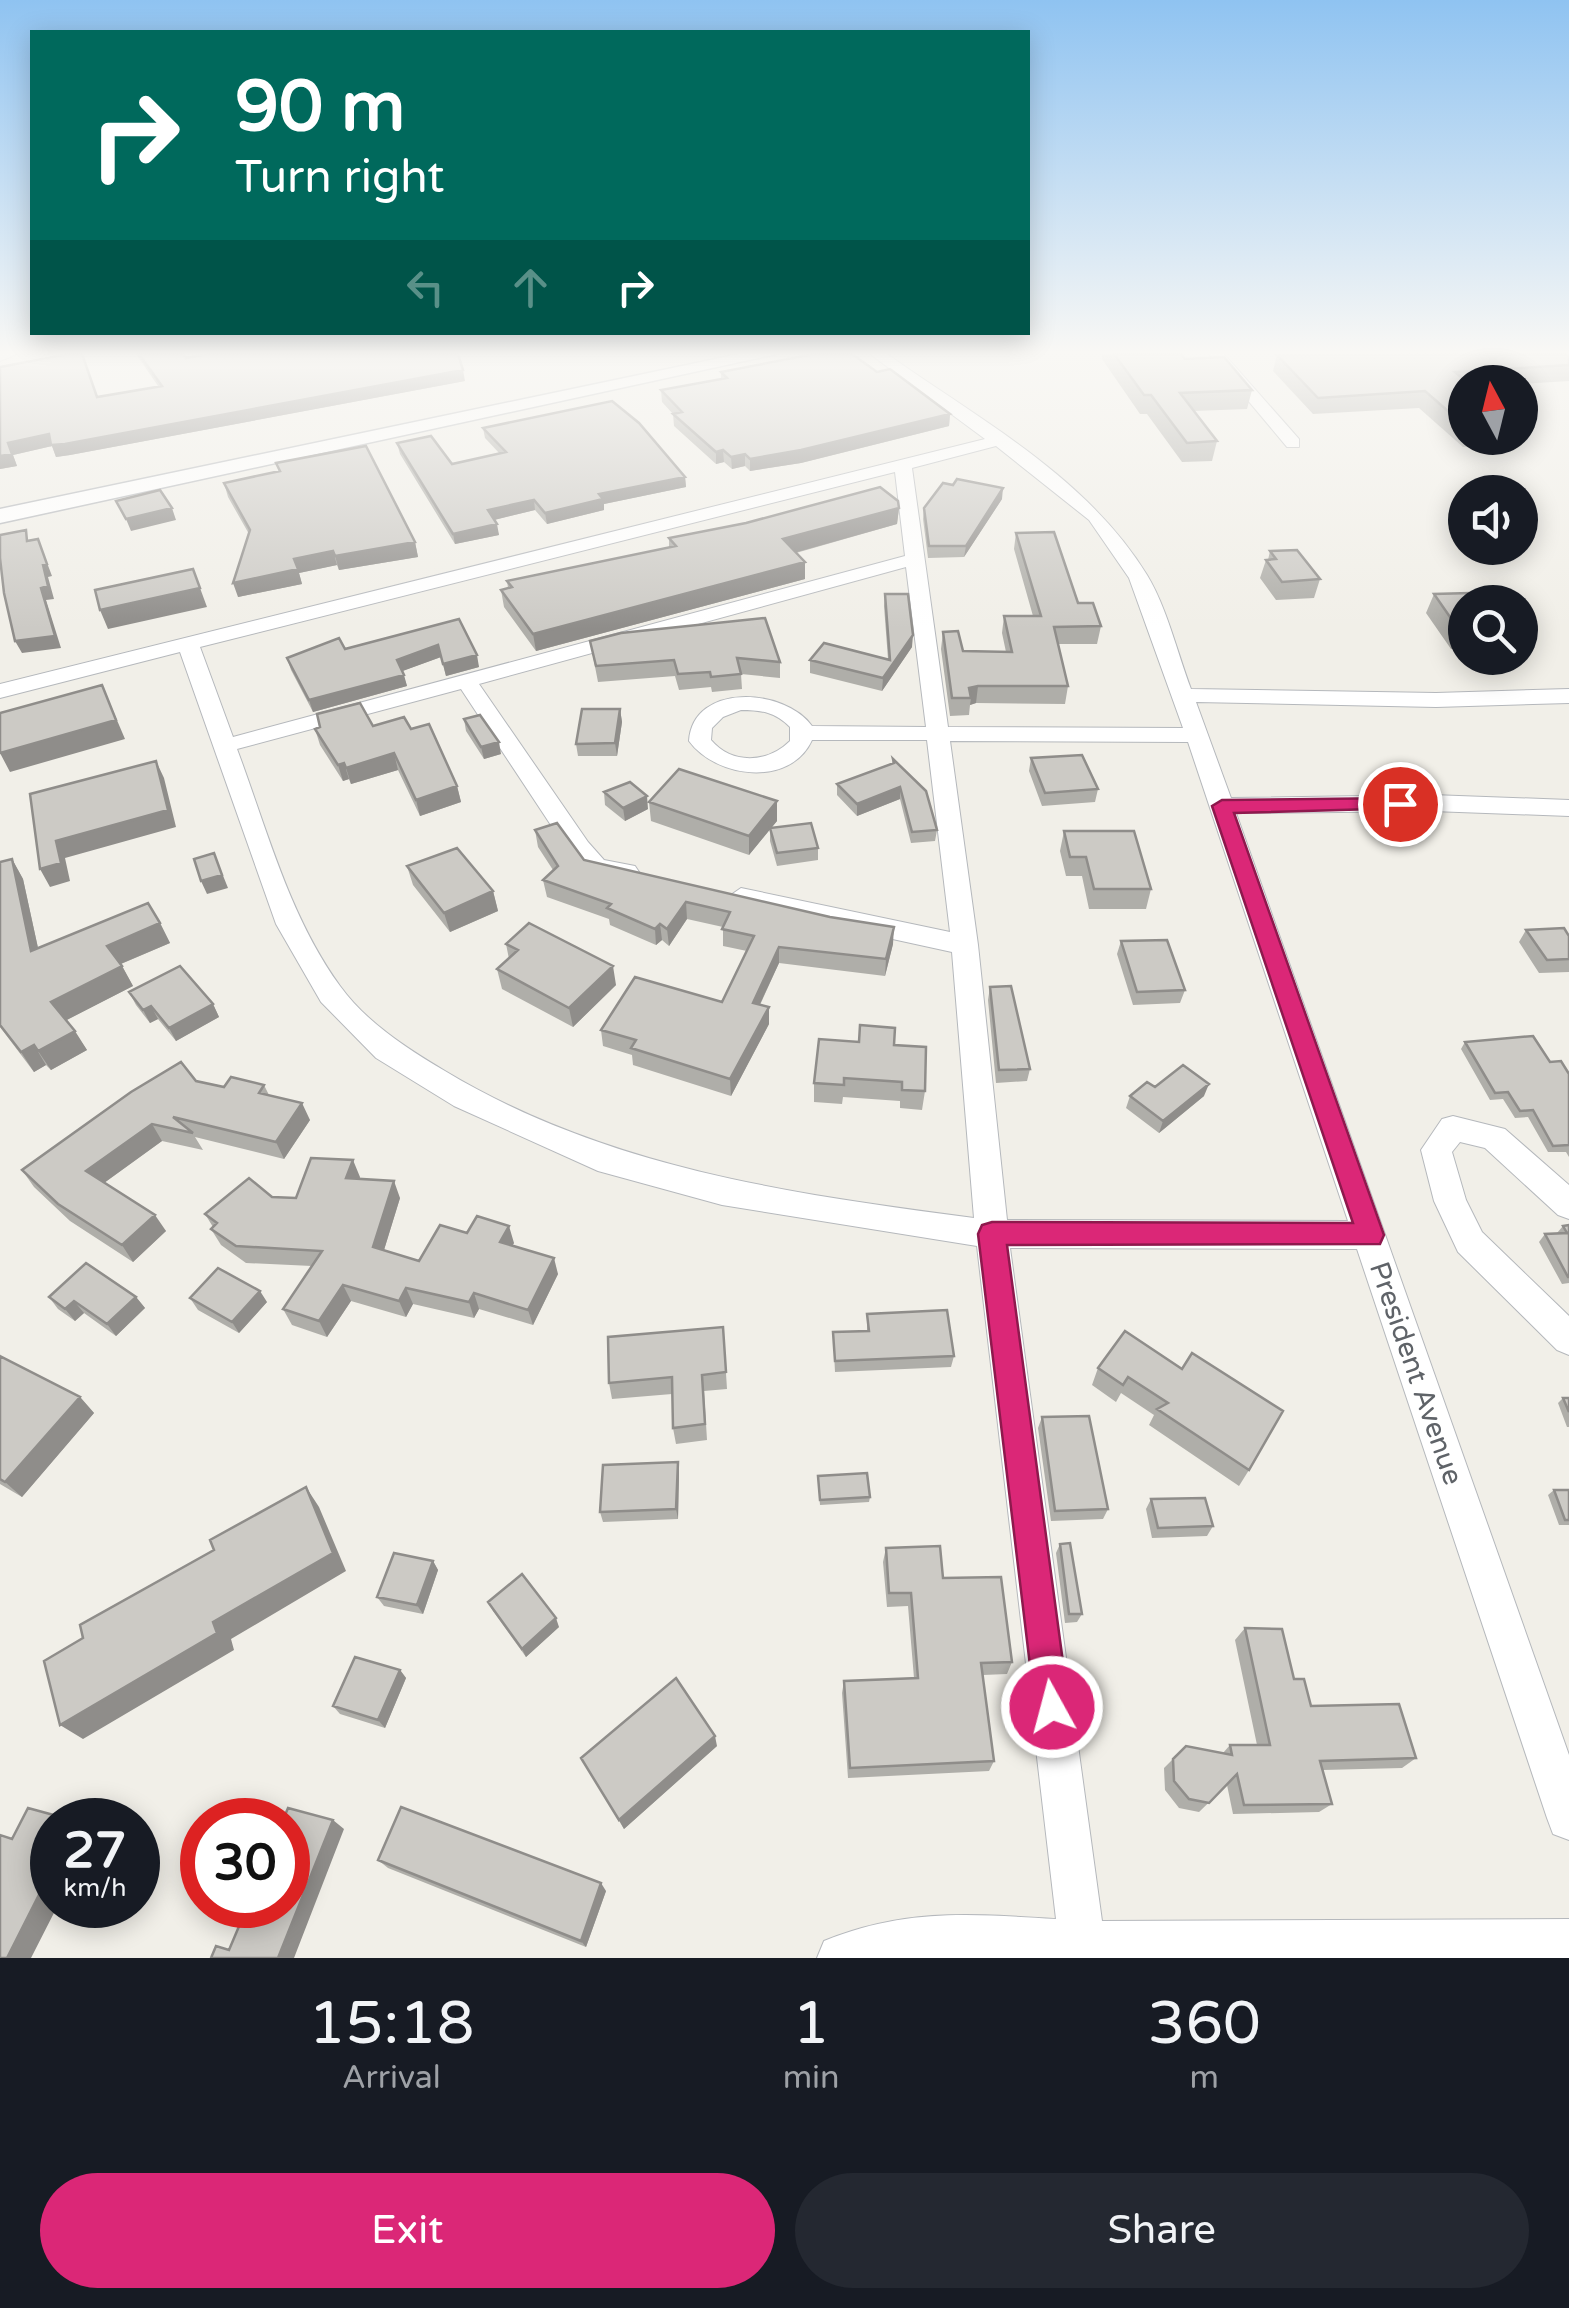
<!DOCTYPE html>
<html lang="en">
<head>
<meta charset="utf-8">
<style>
	:root { --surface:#171b24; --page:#242831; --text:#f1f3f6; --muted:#9ea1a6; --accent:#db2777 }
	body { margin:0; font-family:"Varela Round",sans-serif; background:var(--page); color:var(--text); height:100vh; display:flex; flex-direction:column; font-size:38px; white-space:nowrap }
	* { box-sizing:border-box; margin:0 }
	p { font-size:32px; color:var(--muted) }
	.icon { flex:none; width:55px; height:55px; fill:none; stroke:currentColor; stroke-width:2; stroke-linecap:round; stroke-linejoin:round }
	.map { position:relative; height:1958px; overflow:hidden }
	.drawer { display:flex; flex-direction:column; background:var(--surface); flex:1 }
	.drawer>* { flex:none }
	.guide { position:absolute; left:30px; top:30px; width:1000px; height:305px; border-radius:0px; box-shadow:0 5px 25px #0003; background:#00695c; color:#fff; overflow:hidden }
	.needle { width:65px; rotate:353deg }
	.buttons { position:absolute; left:1448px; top:365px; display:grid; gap:20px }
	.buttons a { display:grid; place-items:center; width:90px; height:90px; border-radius:50%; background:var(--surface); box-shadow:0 5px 25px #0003; font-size:50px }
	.speed { position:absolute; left:30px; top:1798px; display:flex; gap:20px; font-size:50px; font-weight:700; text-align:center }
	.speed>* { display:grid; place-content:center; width:130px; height:130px; border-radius:50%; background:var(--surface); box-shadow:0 5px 25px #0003; line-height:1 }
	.speed small { font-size:25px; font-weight:400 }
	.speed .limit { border:15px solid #d22; background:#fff; color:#111 }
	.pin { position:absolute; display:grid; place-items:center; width:85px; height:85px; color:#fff; margin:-42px; border:5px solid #fff; border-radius:50%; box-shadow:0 2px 10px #0007 }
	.me { position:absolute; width:110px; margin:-55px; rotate:353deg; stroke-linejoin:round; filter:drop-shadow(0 0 8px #0008) }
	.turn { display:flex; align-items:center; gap:35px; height:210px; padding:0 40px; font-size:45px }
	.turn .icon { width:130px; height:130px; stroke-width:2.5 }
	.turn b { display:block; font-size:70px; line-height:85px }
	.lanes { display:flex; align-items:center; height:95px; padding:0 40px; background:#0003; justify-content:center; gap:50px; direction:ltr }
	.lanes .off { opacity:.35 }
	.eta { display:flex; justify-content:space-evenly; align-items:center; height:170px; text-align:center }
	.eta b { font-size:60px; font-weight:600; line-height:70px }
	.action { display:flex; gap:20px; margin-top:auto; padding:20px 40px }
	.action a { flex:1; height:115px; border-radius:60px; background:var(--accent); color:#fff; font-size:40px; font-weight:600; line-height:115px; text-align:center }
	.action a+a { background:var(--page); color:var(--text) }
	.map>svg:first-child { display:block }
</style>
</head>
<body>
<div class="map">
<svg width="1569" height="1958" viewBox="0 0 1569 1958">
	<rect width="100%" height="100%" fill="#f1efe8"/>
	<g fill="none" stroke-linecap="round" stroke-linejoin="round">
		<g stroke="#b5b8bc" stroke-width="2">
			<path id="minor" d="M0,354H17L0,361Z
				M870,354H887C980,420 1086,476 1147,575C1167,608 1177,652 1191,689L1436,693L1569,689V703L1436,707L1196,702L1231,798L1432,795L1569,800V816L1432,811L1236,813L1569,1755V1840L1553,1834L1547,1818L1357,1249L1010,1248L1102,1921L1569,1919V1958H817L824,1941C906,1908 970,1914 1056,1919L977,1246L722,1205L598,1171L454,1106L376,1058L321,1002L276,924L180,652L0,698V684L985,439ZM996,446L1089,520L1129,578L1183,728L948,727L912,468ZM895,472L905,556L233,737L200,647ZM906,567L926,727L812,726C785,688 693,682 689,741C716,778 790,788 812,740H927L950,932L741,888L728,897L741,906L952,952L974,1218C791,1194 606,1168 445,1071C406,1048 366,1022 340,986C289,916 267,829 237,749L461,689L570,854L587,873L626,881L639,872L635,866L604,860L588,842L479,684ZM741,710C761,710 775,712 790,727V741C768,763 732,765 711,740L712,728L723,717ZM950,741L1188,742L1348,1221L1007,1220L978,945Z
				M1209,354H1224L1299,439V447H1287Z
				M1453,1116L1505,1129L1569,1185V1219L1558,1215L1485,1148L1460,1142L1452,1152L1466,1200L1482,1232L1569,1316V1355L1557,1350L1458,1252L1434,1201L1421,1150L1442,1119Z"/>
		</g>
		<g stroke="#b5b8bc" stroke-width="3">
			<path id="tertiary" d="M739,354H777L0,523V509Z"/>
		</g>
		<use href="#minor" fill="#fff" fill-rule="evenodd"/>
		<use href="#tertiary" fill="#fff" fill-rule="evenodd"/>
	</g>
	<path fill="#afaea9" d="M136,354H184L186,358L465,381L70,455L56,457L52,446L13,455L17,466L0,469V367L97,397L158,386Z
		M1102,354H1181L1185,359L1252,390L1247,409L1193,411L1217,441L1212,461L1182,462L1147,414H1140L1102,359Z
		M1277,355L1569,357V381L1520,384V382H1465V438H1516L1514,443L1463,447L1419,408L1313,414L1273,371Z
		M721,372H877L950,414L949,426L801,463L750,471L745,466L732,469L724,462L716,464L674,426L673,414L662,402L661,390L721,379Z
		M483,428L685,477L686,487L604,504V510L547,524L535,510L494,520L499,535L455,544L400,454L397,443L452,464L500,454L485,438Z
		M276,463L415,542L418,557L339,570L337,565L299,573L302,584L238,597L249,534L228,497L224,483L279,472Z
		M1002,499L964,557L928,558L923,519L924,508Z
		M899,508L897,524L796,553L805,562V579L536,651L504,607L501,590L508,588L507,581L669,548V538Z
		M1016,533L1101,626L1097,644H1058L1068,686L1065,704L976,703L970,705L969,715L950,716L941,649L943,632L963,651L1006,652L1002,633L1004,616H1033L1014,549Z
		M1270,551L1320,579L1314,598L1276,600L1260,578L1266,560H1268Z
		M885,594L912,647L882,691L810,673V660L888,659L884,606Z
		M1434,594L1465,602V649H1451L1426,613Z
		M1520,604L1530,615L1520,634Z
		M459,619L479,667L446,676L441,657L402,671L407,686L313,712L291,670L287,658L345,649Z
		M590,641L780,662V678L741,674L742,689L712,692L711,687L679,690L675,676L598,682Z
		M620,709L622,722L617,756H578L576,744Z
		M464,719L501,754L484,759L466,731Z
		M373,726L411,729L457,786L461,802L420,816L398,770L351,784L349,779L343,781L320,745L315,729Z
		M1031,758L1098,789L1095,802L1042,806L1029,771Z
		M893,759L937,830L935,841L911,843L900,799L857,816L837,795V784L892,763Z
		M604,792L648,809L625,821L605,805Z
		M777,801V821L772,827L818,848V860L777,866L770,841V829L749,855L651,821L649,802Z
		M535,830L584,860L893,944L885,976L779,963L760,1005L769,1024L731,1096L633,1065L632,1055L603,1046L601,1030L722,1002L747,951L723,946V927L687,919L669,946L662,940L656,945L610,925L609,919L547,897L543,880L553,870L538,847Z
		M1064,831L1151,889L1146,909H1089L1082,876H1066L1060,851Z
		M12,859L23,879L38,948L160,923L170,943L121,964L133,986L66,1020L87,1050L51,1070L46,1065L34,1072L0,1027V862Z
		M407,866L493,891L498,911L450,932L413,885Z
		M1526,930L1569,936V972L1539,973L1519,942Z
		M1121,941L1185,990L1180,1003L1133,1005L1117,954Z
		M506,944L616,985L573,1027L502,989L497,969L509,959Z
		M990,987L1030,1069L1027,1081L996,1083L988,1000Z
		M129,992L213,1004L219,1017L176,1041L158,1019L150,1023L136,1005Z
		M1465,1042L1550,1062L1569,1074V1157L1566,1152H1548L1528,1117L1515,1118L1503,1099L1490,1100L1461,1049Z
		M894,1045L925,1091L922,1110L900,1108V1101L843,1097L842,1104L814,1102V1083Z
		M196,1081L224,1087L264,1085L269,1095L310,1120L284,1159L195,1137L203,1150L162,1141L104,1183L166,1231L133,1262L70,1221L34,1187L22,1170Z
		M1155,1087L1204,1096L1159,1133L1126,1108L1130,1096Z
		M360,1177L359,1179L400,1198L384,1250L419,1261L467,1233L514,1243L512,1245L558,1274L533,1325L479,1309L474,1318L413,1304L406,1317L351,1301L327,1337L292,1325L283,1309L312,1266L246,1263L221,1245L211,1229L213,1227L205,1214L272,1197L296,1198Z
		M1569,1225V1283L1562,1284L1539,1242L1545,1234L1557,1233L1563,1226Z
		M49,1297H136L145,1308L116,1336L84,1313L75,1321L58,1309Z
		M190,1298L267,1302L239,1333L198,1310Z
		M867,1314L954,1356L951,1367L835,1372L833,1332L867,1331Z
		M723,1327L727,1389L704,1391L707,1440L676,1444L673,1428L672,1394L612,1399L609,1383Z
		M0,1356L80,1397L94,1413L22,1497L0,1484Z
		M1098,1368L1182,1369L1249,1470L1239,1486L1149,1425L1154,1415L1121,1393L1116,1402L1092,1385Z
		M1563,1398H1569V1427H1567L1558,1403Z
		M1042,1417L1108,1509L1103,1519L1051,1521L1038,1428Z
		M678,1462L679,1473L678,1519L603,1522L600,1512Z
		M818,1481L870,1497L869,1502L820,1505Z
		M1554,1490H1569V1525H1559L1548,1495Z
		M1151,1499L1213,1526L1207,1536L1152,1538L1146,1509Z
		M1060,1544L1082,1614L1077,1622L1065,1623L1056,1553Z
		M886,1548L943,1578L1012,1662L1007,1674L983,1675L994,1761L989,1771L848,1778L842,1693L844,1681L914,1678L908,1606L887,1607L883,1562Z
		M433,1561L438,1570L423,1614L384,1606L377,1597Z
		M488,1602L559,1627L526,1657L493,1611Z
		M1245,1628L1294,1679L1311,1706L1416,1758L1402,1768L1323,1770L1332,1804L1319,1812L1233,1814L1227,1785L1199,1812L1179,1808L1165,1790L1164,1768L1173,1759L1223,1753L1230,1745H1257L1235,1640Z
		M400,1670L406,1678L385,1728L340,1714L333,1706Z
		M717,1746L624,1829L581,1758Z
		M378,1860L606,1891L586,1947L388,1868Z"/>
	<path fill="#8f8d8a" d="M463,370L465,381L70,455L56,457L52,446L13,455L17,466L0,469V456L8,443L49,434Z
		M950,414L949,426L801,463L750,471V459Z
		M723,450L724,462L716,464V452Z
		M745,454V466L732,469L731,457Z
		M685,477L686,487L604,504V510L547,524L545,513L599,494Z
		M1003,488L1002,499L964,557L966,546Z
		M534,500L535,510L490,521L488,510Z
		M172,508L176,520L131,531L126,519Z
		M899,508L897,524L783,556V539Z
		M497,524L499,535L455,544L453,534Z
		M38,539L52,576L48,577L54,599L46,600L61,648L22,653L15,641L41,588L43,565Z
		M415,542L418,557L339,570L335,556Z
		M333,551L337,565L299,573L302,584L238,597L233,583L294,559Z
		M805,562V579L536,651L533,634Z
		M200,588L207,607L108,629L100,610Z
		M913,635L912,647L882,691L883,678Z
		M438,645L441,657L400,672L397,660Z
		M477,655L479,667L446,676L443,664Z
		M404,675L407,686L313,712L309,700Z
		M102,685L125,739L10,772L0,753Z
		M978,686L976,703L970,705L971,698L969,688Z
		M620,709L622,722L617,756L615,743Z
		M499,742L501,754L484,759L481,747Z
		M394,753L398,770L351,784L346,768Z
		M156,761L164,778L176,827L65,858L70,881L50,887L40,869L56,841Z
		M344,763L349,779L343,781L338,765Z
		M457,786L461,802L420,816L416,800Z
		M900,787V799L857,816V804Z
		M647,796L648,809L625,821L623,808Z
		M777,801V821L749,855V836Z
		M214,853L228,888L207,894L201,881Z
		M12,859L23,879L43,971L31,951Z
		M493,891L498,911L450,932L444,913Z
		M686,902L687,919L669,946L667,929Z
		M160,923L170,943L118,965L107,946Z
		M660,924L662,940L656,945L655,929Z
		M894,927L893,944L885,976L886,959Z
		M779,947V963L753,1019V1003Z
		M122,966L133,986L63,1022L51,1002Z
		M613,966L616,985L573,1027L569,1008Z
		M213,1004L219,1017L176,1041L169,1028Z
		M151,1006L158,1019L150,1023L143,1010Z
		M769,1007V1024L731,1096L730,1079Z
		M75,1031L87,1050L51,1070L38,1051Z
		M34,1045L46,1065L34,1072L21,1052Z
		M1209,1084L1204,1096L1159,1133L1163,1121Z
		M302,1103L310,1120L284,1159L276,1142Z
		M152,1124L162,1141L97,1188L86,1171Z
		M353,1160L360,1177L354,1195L346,1178Z
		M394,1181L400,1198L380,1263L373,1247Z
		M155,1215L166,1231L133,1262L122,1245Z
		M509,1226L514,1243L505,1258L500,1242Z
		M554,1258L558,1274L533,1325L528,1310Z
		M343,1285L351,1301L327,1337L319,1321Z
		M406,1288L413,1304L406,1317L399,1301Z
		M260,1291L267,1302L239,1333L232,1322Z
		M474,1293L479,1309L474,1318L469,1302Z
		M136,1297L145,1308L116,1336L107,1324Z
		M74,1301L84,1313L75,1321L65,1309Z
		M80,1397L94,1413L22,1497L5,1482Z
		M678,1462L679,1473L678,1519L676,1509Z
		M306,1487L319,1507L346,1571L231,1639L234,1650L83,1739L60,1725Z
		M433,1561L438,1570L423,1614L417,1605Z
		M556,1618L559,1627L526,1657L522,1649Z
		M400,1670L406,1678L385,1728L378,1720Z
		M715,1736L717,1746L624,1829L619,1820Z
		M333,1820L344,1829L294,1958H278Z
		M48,1877L52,1878V1905H58L31,1958H7Z
		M601,1883L606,1891L586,1947L581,1941Z"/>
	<path fill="#cccac5" stroke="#8f8d8a" stroke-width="2.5" d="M68,354H82L97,397L162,386L139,354H184L186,358L208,354H458L463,370L65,444L51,445L49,434L8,443L12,454L0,456V367Z
		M814,354H852L877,372L890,369L950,414L801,450L750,459L745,454L731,457L723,450L716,452L673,414L682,412L661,390L727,378L721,372Z
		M1114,354H1181L1185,359L1224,357L1252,390L1180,393L1217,441L1187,443L1151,395H1144Z
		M1566,354L1569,357V365L1455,372L1467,382H1465V426L1425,391L1318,398L1277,355Z
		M612,401L639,423L685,477L599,494L603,499L545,513L534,500L488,510L497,524L453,534L397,443L431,436L452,464L506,452L483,428Z
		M366,446L415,542L335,556L333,551L294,559L298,569L233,583L250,530L224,483L280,471L276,463Z
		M957,479L1003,488L966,546H929L924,508L943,483L953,485Z
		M880,487L898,501L899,508L783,539L805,562L533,634L501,590L512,587L507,581L676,546L669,538L746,523Z
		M160,490L172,508L126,519L116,501Z
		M26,530L27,541L38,539L47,564L43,565L48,586L41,588L55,636L15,641L4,593L0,558V535Z
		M1054,532L1078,603H1093L1101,626L1054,627L1068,686H978L969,688L971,698H952L943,632L958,631L963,651L1012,652L1004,616H1041L1016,533Z
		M1297,550L1320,579L1282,582L1266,560L1276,559L1270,551Z
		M193,569L200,588L100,610L95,590Z
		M1509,592L1518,602H1465V630H1459L1434,594Z
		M885,594H908L913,635L883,678L810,660L824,643L890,660Z
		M1520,604L1530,615L1520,616Z
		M765,618L780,662L737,658L741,674L711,677L710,672L678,674L674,660L596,666L590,641L621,633Z
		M459,619L477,655L443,664L438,645L397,660L404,675L309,700L287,658L339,638L345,649Z
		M102,685L116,720L0,753V713Z
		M360,703L373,726L404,717L411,729L429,724L457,786L416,800L394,753L346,768L344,763L338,765L315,729L320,727L317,714Z
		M582,709H620L615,743L576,744Z
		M480,715L499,742L481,747L464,719Z
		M1082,755L1098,789L1045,793L1031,758Z
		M893,759L926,791L937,830L912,832L900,787L857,804L837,784L894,763Z
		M156,761L168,810L56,841L61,863L40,869L30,794Z
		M679,769L777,801L749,836L649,802Z
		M630,782L647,796L623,808L604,792Z
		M557,823L584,860L830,917L894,927L886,959L779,947L753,1003L769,1007L730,1079L631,1048L636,1040L601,1030L635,977L722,1002L754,936L722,929L730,912L686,902L667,929L660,924L655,929L607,908L611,904L543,880L558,866L535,830Z
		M811,823L818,848L777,853L770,828Z
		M1064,831H1134L1151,889H1094L1086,857H1070Z
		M457,848L493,891L444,913L407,866Z
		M214,853L222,875L201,881L194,859Z
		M12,859L31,951L148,903L160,923L107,946L122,966L51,1002L75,1031L38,1051L34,1045L21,1052L0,1025V862Z
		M529,923L613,966L569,1008L497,969L518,950L506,944Z
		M1564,928L1569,936V959L1547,960L1526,930Z
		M1167,940L1185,990L1137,992L1121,941Z
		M180,966L213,1004L169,1028L151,1006L143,1010L129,992Z
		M1011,986L1030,1069L999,1070L990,987Z
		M860,1025L895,1028L894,1045L926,1047L925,1091L902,1090V1082L844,1078V1085L814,1083L819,1039L859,1042Z
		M1533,1036L1550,1062L1561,1061L1569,1074V1145L1553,1146L1533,1110L1520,1111L1508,1092L1495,1093L1465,1042Z
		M181,1062L196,1081L224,1087L231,1077L264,1085L259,1093L302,1103L276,1142L173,1117L193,1133L152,1124L86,1171L155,1215L122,1245L58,1204L22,1170L131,1092Z
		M1183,1065L1209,1084L1163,1121L1130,1096L1147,1082L1155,1087Z
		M311,1158L353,1160L346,1178L394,1181L373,1247L419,1261L440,1225L467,1233L477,1216L509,1226L500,1242L554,1258L528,1310L474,1293L469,1302L406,1288L399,1301L343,1285L319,1321L283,1309L322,1251L236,1246L211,1229L217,1223L205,1214L249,1178L272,1197L296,1198Z
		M1569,1225V1277H1568L1545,1234L1567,1233L1563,1226Z
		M86,1263L136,1297L107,1324L74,1301L65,1309L49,1297Z
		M218,1268L260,1291L232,1322L190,1298Z
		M947,1310L954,1356L835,1361L833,1332L869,1331L867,1314Z
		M723,1327L726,1372L702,1375L705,1424L673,1428L672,1377L609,1383L608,1337Z
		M1125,1331L1182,1369L1192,1353L1283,1411L1249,1470L1157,1409L1168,1403L1128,1377L1123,1385L1098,1368Z
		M0,1356L80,1397L5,1482L0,1479Z
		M1563,1398H1569V1412Z
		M1089,1416L1108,1509L1055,1511L1042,1417Z
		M678,1462L676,1509L600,1512L603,1465Z
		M867,1473L870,1497L820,1500L818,1476Z
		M306,1487L333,1553L213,1622L217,1633L60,1725L44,1661L83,1638L80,1625L214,1550L210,1540Z
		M1554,1490H1569V1520H1565Z
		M1205,1498L1213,1526L1158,1528L1151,1499Z
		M1070,1543L1082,1614H1069L1060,1544Z
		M940,1546L943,1578L1001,1577L1012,1662L981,1663L994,1761L850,1768L844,1681L918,1678L911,1593H889L886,1548Z
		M394,1553L433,1561L417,1605L377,1597Z
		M522,1574L556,1618L522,1649L488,1602Z
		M1245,1628L1282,1629L1294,1679H1304L1311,1706L1399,1704L1416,1758L1320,1761L1332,1804L1244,1805L1237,1774L1209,1803L1189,1799L1174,1781L1173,1759L1186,1746L1232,1755L1230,1745H1270Z
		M355,1657L400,1670L378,1720L333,1706Z
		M676,1678L715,1736L619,1820L581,1758Z
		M401,1807L601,1883L581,1941L378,1860Z
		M28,1808L72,1820H52V1878L48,1877L7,1958H0V1835L12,1839Z
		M288,1808L333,1820L278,1958H211L216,1946L229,1950L248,1905H288V1820H283Z"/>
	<linearGradient id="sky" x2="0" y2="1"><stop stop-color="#8fc3f1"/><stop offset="0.56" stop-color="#f9f8f5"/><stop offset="1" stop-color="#f9f8f5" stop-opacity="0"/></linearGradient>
	<rect width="1569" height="629" fill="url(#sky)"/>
	<path fill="#db2777" stroke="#8e194d" stroke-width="2.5" d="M1400,798L1408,800V808L1234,813L1384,1235L1380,1244L1007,1245L1069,1707L1064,1720L1052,1725L1040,1720L1035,1707L978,1234L982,1225L992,1222L1353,1223L1212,806L1222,800Z"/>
	<g text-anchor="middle" stroke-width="8" stroke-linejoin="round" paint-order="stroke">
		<g font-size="28" fill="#5f6368" stroke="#fff">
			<text transform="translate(1417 1373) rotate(71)" y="10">President Avenue</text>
		</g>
	</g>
</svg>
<div class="buttons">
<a><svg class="needle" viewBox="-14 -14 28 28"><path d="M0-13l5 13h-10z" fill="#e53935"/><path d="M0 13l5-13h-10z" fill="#9ea1a6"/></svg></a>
<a><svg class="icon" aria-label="sound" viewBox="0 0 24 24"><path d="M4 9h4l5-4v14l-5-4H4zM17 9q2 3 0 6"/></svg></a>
<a><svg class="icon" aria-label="search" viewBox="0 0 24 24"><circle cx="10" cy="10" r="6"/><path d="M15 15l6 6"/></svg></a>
</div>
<div class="speed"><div>27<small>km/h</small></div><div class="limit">30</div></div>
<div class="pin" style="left:1400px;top:804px;background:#d93025"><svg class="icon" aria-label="arrive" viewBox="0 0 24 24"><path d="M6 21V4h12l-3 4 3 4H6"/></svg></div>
<svg class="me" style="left:1052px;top:1707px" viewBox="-20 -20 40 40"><circle r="17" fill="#db2777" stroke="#fff" stroke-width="3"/><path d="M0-11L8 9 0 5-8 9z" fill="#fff"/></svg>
<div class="guide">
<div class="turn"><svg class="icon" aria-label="right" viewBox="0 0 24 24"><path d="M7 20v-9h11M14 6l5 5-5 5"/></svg><div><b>90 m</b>Turn right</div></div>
<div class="lanes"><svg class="icon off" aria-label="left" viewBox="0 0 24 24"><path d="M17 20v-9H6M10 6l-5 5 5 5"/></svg><svg class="icon off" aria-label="ahead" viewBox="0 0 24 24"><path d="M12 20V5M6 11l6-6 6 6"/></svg><svg class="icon" aria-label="right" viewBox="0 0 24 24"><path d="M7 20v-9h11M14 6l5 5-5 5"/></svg></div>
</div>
</div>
<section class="drawer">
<div class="eta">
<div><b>15:18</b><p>Arrival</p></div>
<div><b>1</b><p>min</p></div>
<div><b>360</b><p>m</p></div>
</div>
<div class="action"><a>Exit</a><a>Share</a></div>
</section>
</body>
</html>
